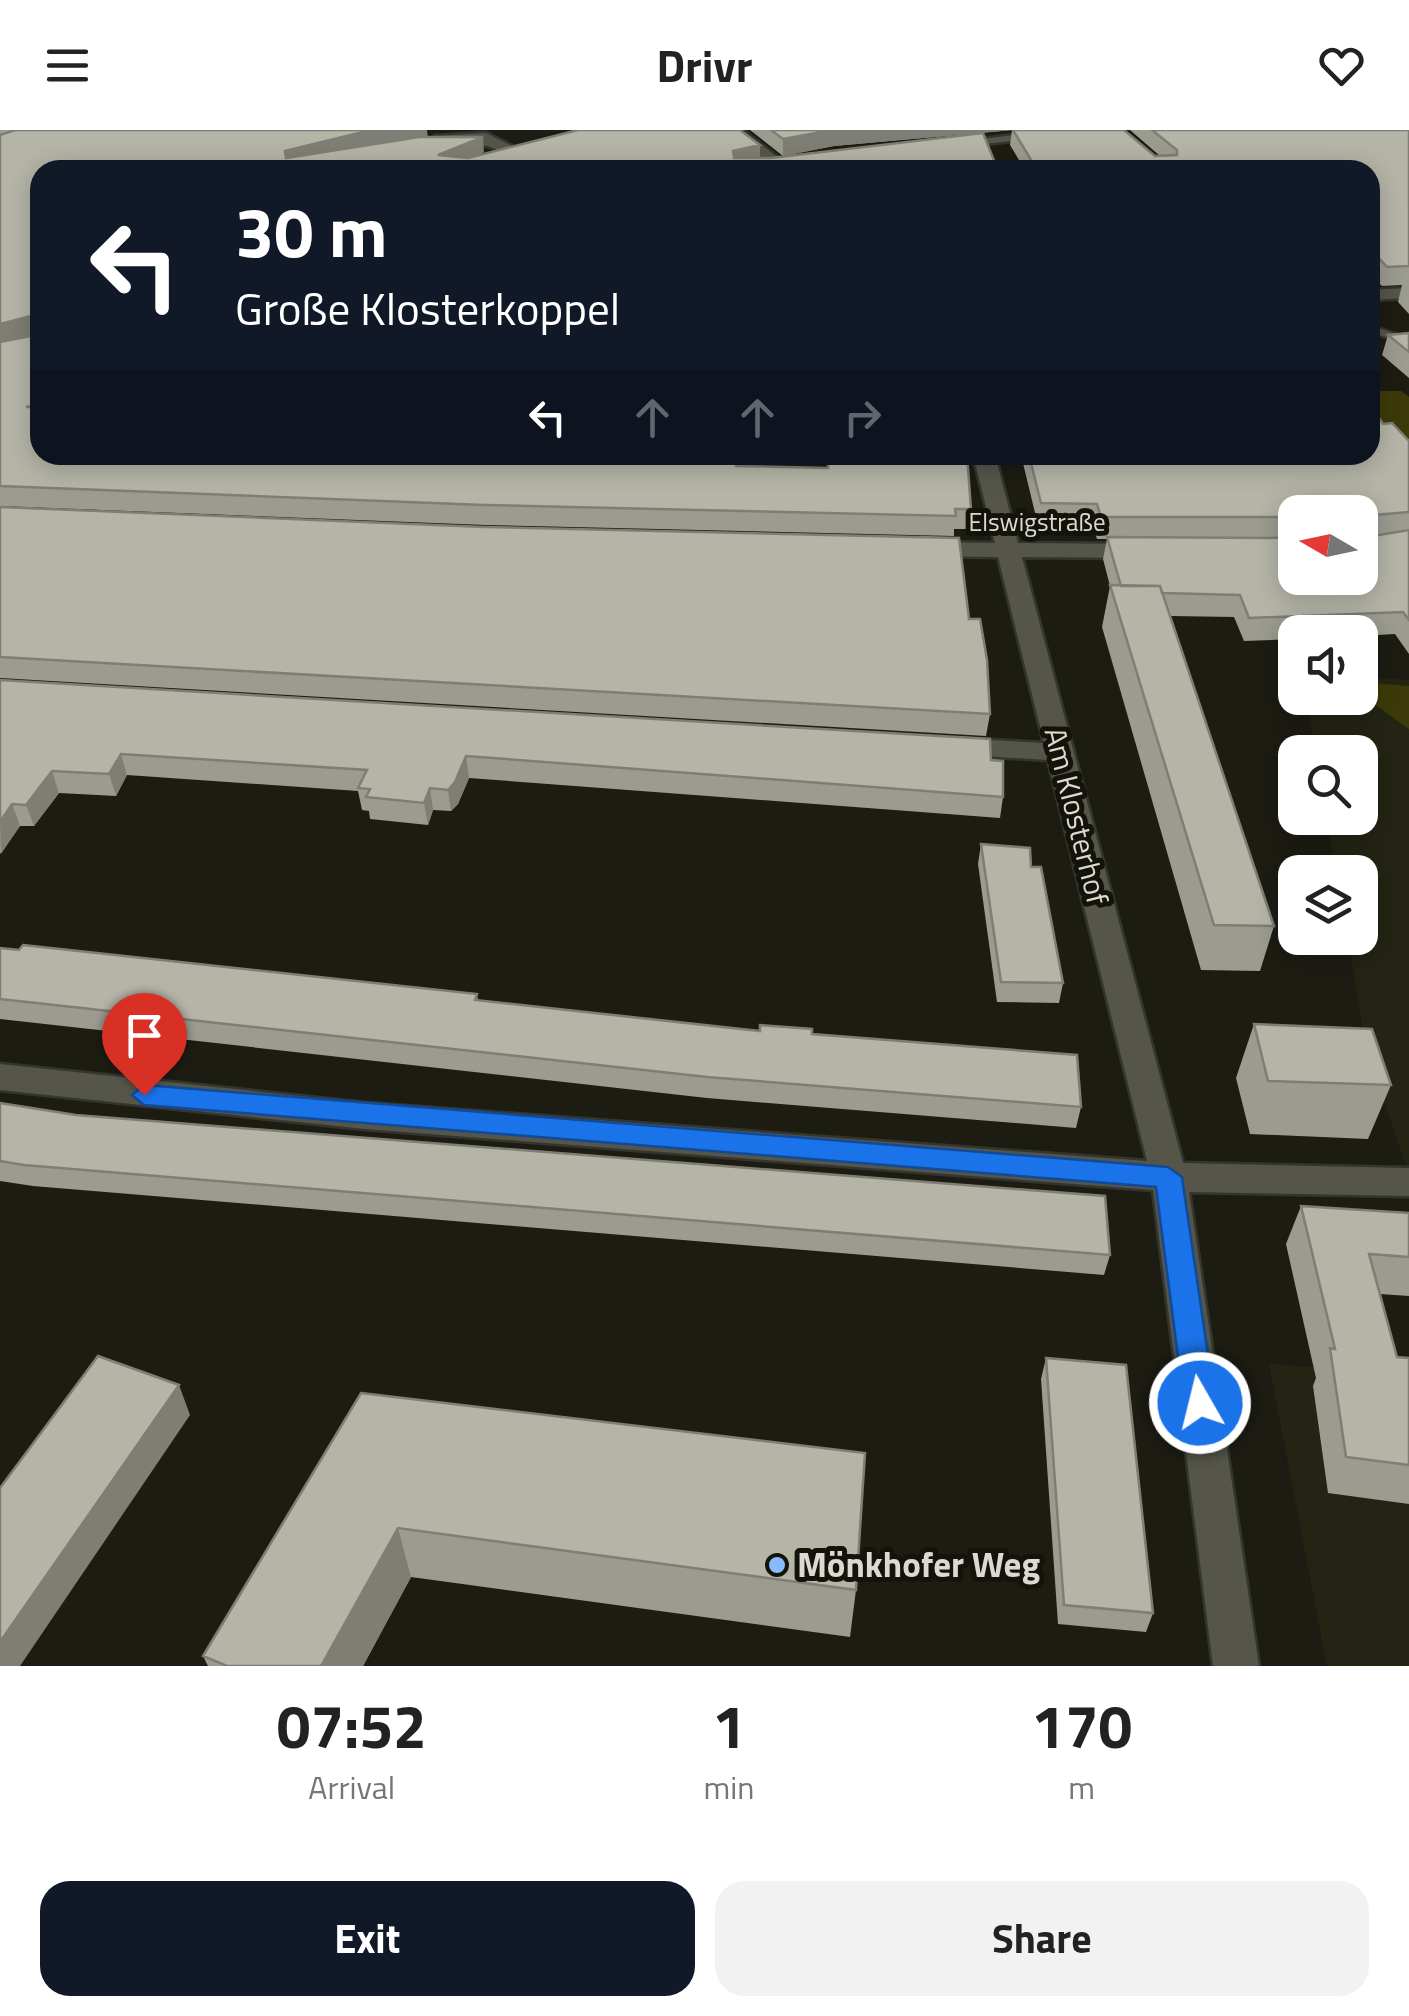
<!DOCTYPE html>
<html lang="en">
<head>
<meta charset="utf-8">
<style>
	:root { --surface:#fff; --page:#f2f2f2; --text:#222; --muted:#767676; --accent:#111827 }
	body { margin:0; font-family:"Titillium Web",sans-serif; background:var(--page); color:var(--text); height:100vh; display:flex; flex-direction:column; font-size:38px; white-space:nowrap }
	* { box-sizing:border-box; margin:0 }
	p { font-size:32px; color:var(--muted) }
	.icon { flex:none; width:55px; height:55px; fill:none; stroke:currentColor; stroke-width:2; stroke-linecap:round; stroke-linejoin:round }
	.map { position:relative; height:1536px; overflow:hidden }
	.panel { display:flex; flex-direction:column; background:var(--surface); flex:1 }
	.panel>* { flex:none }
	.guide { position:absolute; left:30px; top:30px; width:1350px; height:305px; border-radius:30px; box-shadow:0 5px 25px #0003; background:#111827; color:#fff; overflow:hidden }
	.needle { width:65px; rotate:279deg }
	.buttons { position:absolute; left:1278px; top:365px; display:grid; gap:20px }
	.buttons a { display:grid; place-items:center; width:100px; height:100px; border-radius:20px; background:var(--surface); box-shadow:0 5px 25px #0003; font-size:50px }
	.pin { position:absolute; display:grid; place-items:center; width:85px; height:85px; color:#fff; margin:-102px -42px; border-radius:50% 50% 50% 0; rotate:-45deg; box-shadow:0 0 10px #0007 }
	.pin .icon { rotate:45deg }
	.me { position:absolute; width:110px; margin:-55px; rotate:352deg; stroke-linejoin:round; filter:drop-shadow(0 0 8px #0008) }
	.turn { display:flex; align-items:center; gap:35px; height:210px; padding:0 40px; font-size:45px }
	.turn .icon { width:130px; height:130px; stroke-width:2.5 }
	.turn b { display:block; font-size:70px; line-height:85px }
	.lanes { display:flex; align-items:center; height:95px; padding:0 40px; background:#0003; justify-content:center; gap:50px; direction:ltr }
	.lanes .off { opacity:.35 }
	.eta { display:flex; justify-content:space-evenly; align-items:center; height:170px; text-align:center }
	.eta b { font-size:60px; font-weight:700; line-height:70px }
	.button { display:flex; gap:20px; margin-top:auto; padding:20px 40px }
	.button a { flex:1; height:115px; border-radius:30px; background:var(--accent); color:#fff; font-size:40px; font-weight:700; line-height:115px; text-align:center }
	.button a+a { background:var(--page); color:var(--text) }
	header { display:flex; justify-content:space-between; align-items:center; height:130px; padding:0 40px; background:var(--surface); font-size:45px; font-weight:700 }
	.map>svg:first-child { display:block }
</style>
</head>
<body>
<header><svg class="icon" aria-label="menu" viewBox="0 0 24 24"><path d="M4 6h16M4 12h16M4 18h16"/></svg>Drivr<svg class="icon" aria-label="heart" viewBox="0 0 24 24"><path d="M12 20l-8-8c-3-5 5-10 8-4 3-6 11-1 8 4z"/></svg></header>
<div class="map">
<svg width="1409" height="1536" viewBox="0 0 1409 1536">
	<rect width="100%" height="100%" fill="#1d1c13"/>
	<path fill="#242414" d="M1360,546L1409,550V1045L1366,918L1348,808H1360V742H1336L1327,688H1360V622H1316L1307,568H1360Z
		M1269,1234L1409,1244V1536H1327Z"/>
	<path fill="#3d3a09" d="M1370,261H1401L1409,267V313L1370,315Z
		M1360,552L1409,556V599L1360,564Z"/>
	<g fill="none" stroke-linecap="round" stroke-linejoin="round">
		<g stroke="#353530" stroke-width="4">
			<path id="service" d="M1370,195L1404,207L1405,209L1400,212L1370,202Z"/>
		</g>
		<g stroke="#353530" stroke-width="5">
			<path id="minor" d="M726,0H742L785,33L772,36Z
				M486,3L512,16L509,29L469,40H443L499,21C475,7 451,21 433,9L435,6Z
				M1409,158V168L1370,170V160Z
				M973,325H995L1018,413L1146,414L1157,421L1146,428L1022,427L1183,1033L1409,1038V1066L1189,1062L1259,1536H1213L1153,1060L365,999L0,960V934L365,973L1147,1031L1048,630L952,624L939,616L952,608L1044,613L998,427L922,426L911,419L922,412L995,413Z"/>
		</g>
		<g stroke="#353530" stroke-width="5">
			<path id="secondary" d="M1054,0H1109L949,18L942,14Z"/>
		</g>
		<use href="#service" fill="#55554a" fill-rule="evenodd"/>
		<use href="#minor" fill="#55554a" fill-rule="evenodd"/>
		<use href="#secondary" fill="#55554a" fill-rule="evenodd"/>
	</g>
	<path fill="#9b9b90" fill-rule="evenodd" d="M0,0H427V7L484,22L473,27L760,15V28L998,40H40V325H739L738,336L827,338L878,329V325H967L971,379L968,399H954V406L486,395L0,376Z
		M750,0H1124L1155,26H1160L1130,0H1409V184L1398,172L1402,155L1382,156L1370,145V40H1025L1010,15L1012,0L834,16L783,26Z
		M1409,203V248L1382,225L1388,205Z
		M1383,294L1409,311V524L1395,504L1360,506V502H1295V509L1244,511L1234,487L1170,486L1274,796L1260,841L1201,840L1102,497L1110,456L1103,429L1107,409H1097L1093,396L1038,395L1021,325H1370ZM1295,382L1360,448H1295Z
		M0,377L969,489L990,584L986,606L0,548Z
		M0,550L991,630L1003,667L1000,688L469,648L458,674L451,681L433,680L428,695L370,689L369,681L362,680L358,661L127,645L116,666L59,663L34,696H20L0,724Z
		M981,714L1031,737L1063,853L1059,873L997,872L978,734Z
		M0,818L477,864L478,871L760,901L812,904L1081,977L1076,998L707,968L0,889Z
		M1254,894L1391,955L1368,1009L1250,1004L1236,948Z
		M0,973L76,985L1110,1125L1104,1145L33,1056L0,1051Z
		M1301,1076L1409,1083V1166L1380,1164L1397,1227L1409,1228V1374L1328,1363L1313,1256L1316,1248L1286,1114Z
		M1046,1228L1153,1483L1146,1502L1058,1494L1041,1249Z
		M361,1263L856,1460L850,1507L411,1447L363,1536H208L203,1526Z"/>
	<path fill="#7e7e75" d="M371,0H427L428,9L287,36L285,21Z
		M832,0H1014L834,16L783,26V9Z
		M483,7L484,22L441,40L438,25Z
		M760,15V31L733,36V21Z
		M34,185L39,203L0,213V194Z
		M121,624L127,645L116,666L109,644Z
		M466,626L469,648L458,674L451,681L448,660Z
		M52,641L59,663L34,696L26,675Z
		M430,658L433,680L428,695L424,673Z
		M12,674L20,696L1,724L0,692Z
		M179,1255L190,1285L20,1536H0V1512Z
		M398,1398L411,1447L363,1536H321Z"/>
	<path fill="#b4b4a7" stroke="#7e7e75" stroke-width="2.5" d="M15,0H371L285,21L286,28L419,7H483L438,25L468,28L578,0H740L760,15L733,21L734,28H771L983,3L998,40H40V274L26,277H40V325H737L736,336L828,338V328L880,329V325H967L971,379H955L956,386L484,375L0,356V212L36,205L39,189L34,185L0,194V5Z
		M771,0H832L783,9Z
		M1013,0H1124L1155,26L1177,25V20L1152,0H1409V136L1387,137L1377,126L1370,127V40H1185L1178,34L1171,40H1037Z
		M1409,203V222L1388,205Z
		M1370,274L1383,294L1392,293L1409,311V382L1364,386L1367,407L1409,400V490L1403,482L1249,488L1240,465L1162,463L1160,456H1121L1107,407L1295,408V448H1360V382H1295V387H1101L1097,374L1041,373L1029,325H1370Z
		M0,377L484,397L959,408L969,489H980L987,530L990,584L0,527Z
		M1110,455L1160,456L1274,796L1214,795Z
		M0,550L990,609L991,630L1003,631V667L466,626L455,652L448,660L430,658L424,673L366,667L370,659L358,658L367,640L121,624L109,644L52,641L26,675L12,674L0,692Z
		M981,714L1030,718L1031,737H1041L1063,853L1001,852Z
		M23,815L477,864L475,870L760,901V895L812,899V904L1077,925L1081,977L707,947L0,869V818L19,820Z
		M1254,894L1372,899L1391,955L1268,951Z
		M0,973L76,985L1105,1066L1110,1125L24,1035L0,1031Z
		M1301,1076L1409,1083V1127L1369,1124L1397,1227L1409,1228V1335L1346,1327L1330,1218L1335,1219Z
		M98,1226L179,1255L0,1512V1358Z
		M1046,1228L1126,1235L1153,1483L1064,1475Z
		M361,1263L865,1323L856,1460L398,1398L321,1536H227L203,1526Z"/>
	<path fill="#1a73e8" stroke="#114b97" stroke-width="2.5" d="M144,955L1168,1037L1182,1047L1215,1273L1210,1282L1200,1286L1189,1282L1184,1273L1156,1057L144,975L132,965Z"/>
	<circle fill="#89bafc" stroke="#13130a" stroke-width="4" cx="777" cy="1435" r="10"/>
	<g text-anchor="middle" stroke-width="10" stroke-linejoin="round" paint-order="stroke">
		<g font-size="25" fill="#dad9d3" stroke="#13130a">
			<text x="1037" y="401">Elswigstraße</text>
		</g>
		<g font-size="30" fill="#dad9d3" stroke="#13130a">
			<text transform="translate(1076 686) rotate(76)" y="10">Am Klosterhof</text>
		</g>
		<g font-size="35" font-weight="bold" fill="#dad9d3" stroke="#13130a" text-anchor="start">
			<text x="797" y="1447">Mönkhofer Weg</text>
		</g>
	</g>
</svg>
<div class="buttons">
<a><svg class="needle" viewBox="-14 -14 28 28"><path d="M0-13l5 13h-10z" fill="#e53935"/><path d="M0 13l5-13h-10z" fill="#767676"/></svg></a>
<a><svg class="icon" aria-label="sound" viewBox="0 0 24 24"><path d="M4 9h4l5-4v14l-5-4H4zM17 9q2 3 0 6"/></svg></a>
<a><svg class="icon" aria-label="search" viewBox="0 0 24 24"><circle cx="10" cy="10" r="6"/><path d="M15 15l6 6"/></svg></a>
<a><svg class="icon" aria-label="layers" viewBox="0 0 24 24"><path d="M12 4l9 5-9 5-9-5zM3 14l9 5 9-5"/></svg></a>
</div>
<div class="pin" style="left:144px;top:965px;background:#d93025"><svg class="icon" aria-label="arrive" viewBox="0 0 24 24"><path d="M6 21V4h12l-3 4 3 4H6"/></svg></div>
<svg class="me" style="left:1200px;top:1273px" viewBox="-20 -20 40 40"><circle r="17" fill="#1a73e8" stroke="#fff" stroke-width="3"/><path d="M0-11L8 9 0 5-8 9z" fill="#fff"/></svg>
<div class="guide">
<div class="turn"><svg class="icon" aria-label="left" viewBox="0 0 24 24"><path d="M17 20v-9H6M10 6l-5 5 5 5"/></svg><div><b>30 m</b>Große Klosterkoppel</div></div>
<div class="lanes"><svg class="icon" aria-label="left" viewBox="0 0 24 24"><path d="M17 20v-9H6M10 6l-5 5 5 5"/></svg><svg class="icon off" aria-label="ahead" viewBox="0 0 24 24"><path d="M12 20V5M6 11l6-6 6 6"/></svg><svg class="icon off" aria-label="ahead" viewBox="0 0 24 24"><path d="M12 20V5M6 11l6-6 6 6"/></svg><svg class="icon off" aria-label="right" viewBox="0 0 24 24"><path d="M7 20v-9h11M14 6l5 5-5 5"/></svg></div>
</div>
</div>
<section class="panel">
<div class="eta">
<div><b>07:52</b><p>Arrival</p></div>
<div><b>1</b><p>min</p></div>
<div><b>170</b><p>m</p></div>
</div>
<div class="button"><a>Exit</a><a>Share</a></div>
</section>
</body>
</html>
